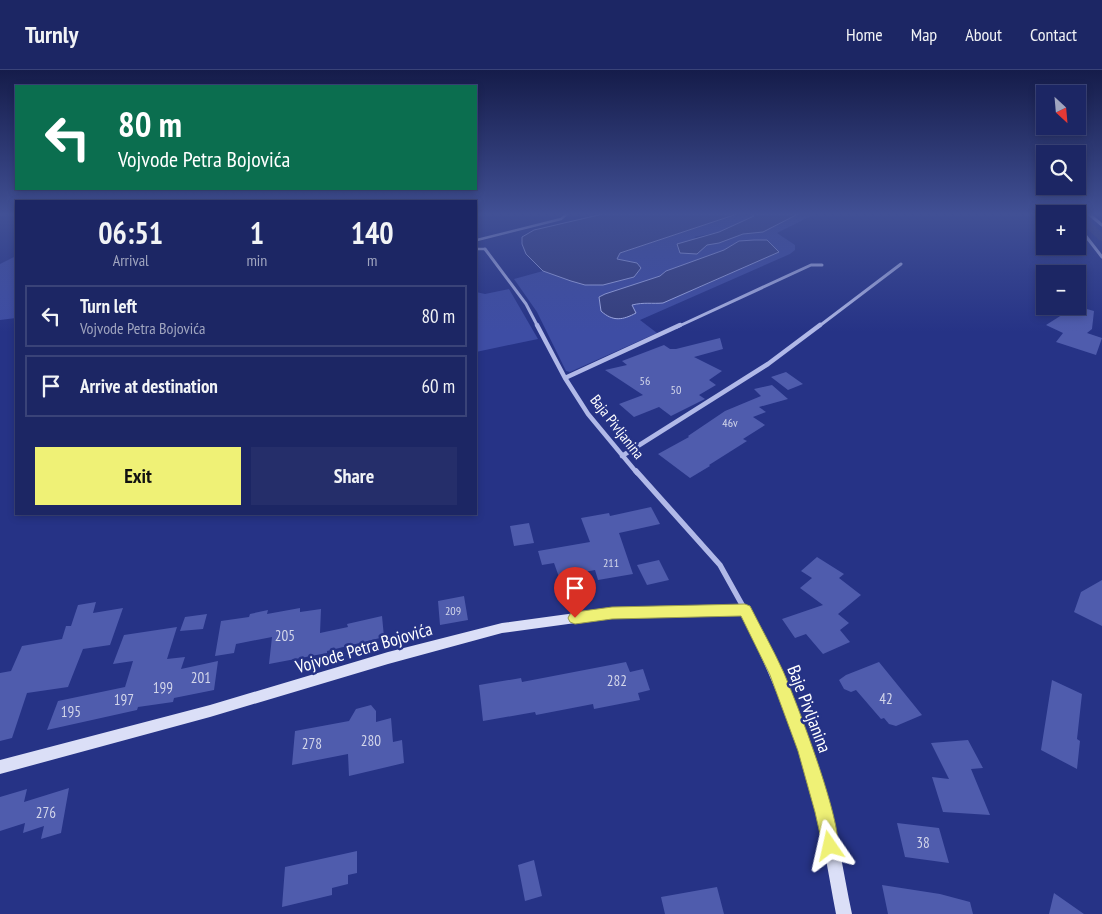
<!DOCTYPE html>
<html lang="en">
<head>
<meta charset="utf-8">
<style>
	:root { --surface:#1c2664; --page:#252e6a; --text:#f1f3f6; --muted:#a0a5bf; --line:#3a4378; --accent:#eff176 }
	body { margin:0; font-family:"PT Sans Narrow",sans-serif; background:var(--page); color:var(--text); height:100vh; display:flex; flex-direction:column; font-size:19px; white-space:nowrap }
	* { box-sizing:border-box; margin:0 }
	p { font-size:16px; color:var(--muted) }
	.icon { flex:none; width:28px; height:28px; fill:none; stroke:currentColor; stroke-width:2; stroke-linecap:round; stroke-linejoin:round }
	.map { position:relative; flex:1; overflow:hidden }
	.drawer { position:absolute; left:15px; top:130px; width:462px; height:315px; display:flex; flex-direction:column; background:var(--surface); border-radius:0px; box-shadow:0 2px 8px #0003,0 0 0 1px var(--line) }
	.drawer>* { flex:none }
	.guide { position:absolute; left:15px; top:15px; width:462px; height:105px; border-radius:0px; box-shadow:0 2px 8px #0003,0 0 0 1px var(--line); background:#0b6e4f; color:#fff; overflow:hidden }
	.needle { width:32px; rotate:154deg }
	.controls { position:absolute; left:1036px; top:15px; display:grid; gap:10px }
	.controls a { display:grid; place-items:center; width:50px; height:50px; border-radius:0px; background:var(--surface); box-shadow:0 2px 8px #0003,0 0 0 1px var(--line); font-size:25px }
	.pin { position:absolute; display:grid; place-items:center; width:42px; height:42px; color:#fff; margin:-51px -21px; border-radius:50% 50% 50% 0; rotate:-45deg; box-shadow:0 0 5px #0007 }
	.pin .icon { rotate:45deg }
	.me { position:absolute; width:55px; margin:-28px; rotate:349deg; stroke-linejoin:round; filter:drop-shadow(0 0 4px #0008) }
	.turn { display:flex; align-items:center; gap:18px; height:105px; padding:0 20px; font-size:22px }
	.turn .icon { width:65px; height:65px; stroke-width:2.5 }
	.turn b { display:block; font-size:35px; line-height:42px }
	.eta { display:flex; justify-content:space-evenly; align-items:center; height:85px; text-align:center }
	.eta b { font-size:30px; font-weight:800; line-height:35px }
	.action { display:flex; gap:10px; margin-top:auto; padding:10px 20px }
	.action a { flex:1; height:58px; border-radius:0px; background:var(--accent); color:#111; font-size:20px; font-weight:800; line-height:58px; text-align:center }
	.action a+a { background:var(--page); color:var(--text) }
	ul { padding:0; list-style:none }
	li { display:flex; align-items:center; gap:15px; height:62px; margin:0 10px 8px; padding:0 10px; border:2px solid var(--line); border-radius:0px }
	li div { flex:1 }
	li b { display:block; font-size:19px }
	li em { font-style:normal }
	header { display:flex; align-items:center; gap:30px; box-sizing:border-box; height:70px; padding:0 25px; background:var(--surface); border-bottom:1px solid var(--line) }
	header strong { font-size:24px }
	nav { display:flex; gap:28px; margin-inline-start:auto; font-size:18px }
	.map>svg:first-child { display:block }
</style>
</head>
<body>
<header>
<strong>Turnly</strong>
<nav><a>Home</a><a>Map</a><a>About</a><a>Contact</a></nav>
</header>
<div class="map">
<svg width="1102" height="844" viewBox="0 0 1102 844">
	<rect width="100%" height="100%" fill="#263386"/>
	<path fill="#3e4da4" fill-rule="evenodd" d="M737,144L755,146L719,162L694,167L707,175L719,173L743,164L763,162L798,144H815L777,163L795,175V180L790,184L640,250L657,263L570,302L566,301L537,242L514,209L543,201L585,215H603L637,193L616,189L620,183ZM739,171L779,182L698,218L653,234L646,232L632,235L666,201L724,180Z
		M16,186V248L0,250V194Z
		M509,219L538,269L476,282V222L485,224Z"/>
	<path fill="#353e7c" stroke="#a6b0e8" d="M603,144H737L620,183L617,189L637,193L641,198L634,207L603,215H585L571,211L543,201L526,184L522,174V167L534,160Z
		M750,144H798L763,162L743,164L719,173L707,175L697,184L680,183L677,174L719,162L754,146Z
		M754,170H767L779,182L663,233C652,234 644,232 632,235L636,243C623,250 613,252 601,241L599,227L605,224L660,206L666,201L724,180L739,171Z"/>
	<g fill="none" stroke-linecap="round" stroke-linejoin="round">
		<path fill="#353e7c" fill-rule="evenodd" d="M1078,144H1083L1102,163V171L1099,170L1078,150Z"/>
	</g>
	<path fill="#4f5cad" d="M1076,236L1094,241L1092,259L1087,263L1102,268L1096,285L1056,272L1063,263L1046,255L1065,243L1067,237L1075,239Z
		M720,268L723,279L694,287L722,301L709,310L716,315L699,325L705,329L671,346L659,337L634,347L619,334L643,325L605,300L627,295L622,291L664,275L670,279H676Z
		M786,302L803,314L788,320L771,307Z
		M772,315L788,329L759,337L766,342L753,347L765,355L743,369L747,371L709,395L710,396L690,408L658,384L689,367L688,366L725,341L761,326L754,319Z
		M651,437L660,454L619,463L633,504L598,510L595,500L559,507L554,493L542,495L538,481L590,472L581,448L609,443L610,446Z
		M529,453L534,473L514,476L510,456Z
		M817,487L844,504L839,508L861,525L838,544L849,553L840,560L850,572L823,584L806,564L795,568L782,549L823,535L800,518L812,508L801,501Z
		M659,490L669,510L647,515L637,495Z
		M1102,510V556L1074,542L1081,522Z
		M464,526L468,550L440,555L438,531Z
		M96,532L93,543L123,538L110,575L83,579L68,617L27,623L12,668L0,671V603L11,601L22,576L62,569L66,556H71L78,535Z
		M300,538V542L321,539L320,563L348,557L347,554L382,546L384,567L327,581V583L269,594L272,567L236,574L234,583L215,586L221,551L249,547L250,544L268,540L267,544Z
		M207,544L203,559L180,561L185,547Z
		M177,557L167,589L185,587L181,599L218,591L214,620L174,628L173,632L138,637L137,640L47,660L58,631L125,617L133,591L113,594L124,565Z
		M626,592L630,602L643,599L650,620L638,623L640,630L594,639L593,634L536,645L535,642L483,651L479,615L521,608L522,612Z
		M879,592L922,645L896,656L889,654L884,648L881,649L856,620L851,622L844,619L839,610L846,605Z
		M1052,610L1082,624L1077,669L1080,671L1077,699L1041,680Z
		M371,635L376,641V652L391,648L393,672L402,670L404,693L349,706L348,684L292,695L295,661L349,651L356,639Z
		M968,670L983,698L971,699L990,745L943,742L932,707L949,709L931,673Z
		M69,718L61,763L41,769L44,756L23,763L25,753L0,761V727L27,719L24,732Z
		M897,753L939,758L949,793L905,787Z
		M357,781V803L348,805V814L332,818V825L282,837L285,797Z
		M534,790L542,826L525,831L518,795Z
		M882,815L940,824L970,832L973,844H888Z
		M717,817L724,844H665L661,827Z
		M1054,823L1084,844H1049Z"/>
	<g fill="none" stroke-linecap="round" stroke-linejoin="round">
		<path stroke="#b1b9e8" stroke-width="2.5" d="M477,170L561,149L567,144
			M476,179H485"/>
		<path stroke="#b1b9e8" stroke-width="3" d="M1089,144L1102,155
			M1078,156L1102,187
			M485,179L526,234L538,257
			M677,257L811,195H822
			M818,257L901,194"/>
		<path stroke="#b1b9e8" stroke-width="4.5" d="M537,255L565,308L588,344L637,403
			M565,308L680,255
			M622,386L768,294L820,255"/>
		<path stroke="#b1b9e8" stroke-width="5.5" d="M636,401L720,495L745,540"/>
		<path fill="#dbdff7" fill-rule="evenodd" d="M745,535L749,536C778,595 806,654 824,717C837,758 843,801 852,844H836C828,801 821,758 810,716C793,657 768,601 742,545L612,548L502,563L388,594L210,647L0,704V690L210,635L388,582L502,553L612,538Z"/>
	</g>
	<linearGradient id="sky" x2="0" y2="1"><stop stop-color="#151c4a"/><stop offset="0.55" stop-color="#415095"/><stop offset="1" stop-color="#415095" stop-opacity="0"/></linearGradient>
	<rect width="1102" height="262" fill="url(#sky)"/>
	<path fill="#eff176" stroke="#9b9d4d" d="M745,534L750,536C761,558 773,579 783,601C795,628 846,760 837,782L830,785L824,782L815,742L798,681L770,605L741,546L612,549L575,554L570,552L568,548L570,544L575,542L612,537Z"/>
	<g text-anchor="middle" stroke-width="5" stroke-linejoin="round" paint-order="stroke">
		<g font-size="12" fill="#d3d6ea">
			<text x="645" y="315">56</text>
			<text x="676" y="324">50</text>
			<text x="730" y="357">46v</text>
			<text x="611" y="497">211</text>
			<text x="453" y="545">209</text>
		</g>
		<g font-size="15" fill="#fff" stroke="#263386">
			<text transform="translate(617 357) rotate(52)" y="5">Baja Pivljanina</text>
		</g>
		<g font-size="15" fill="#d3d6ea">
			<text x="285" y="571">205</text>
			<text x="201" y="613">201</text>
			<text x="617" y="616">282</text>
			<text x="163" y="623">199</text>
			<text x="886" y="634">42</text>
			<text x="124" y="635">197</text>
			<text x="71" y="647">195</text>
			<text x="371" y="676">280</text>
			<text x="312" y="679">278</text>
			<text x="46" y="748">276</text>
			<text x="923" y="778">38</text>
		</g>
		<g font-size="18" fill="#fff" stroke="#263386">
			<text transform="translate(364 578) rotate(-16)" y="6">Vojvode Petra Bojovića</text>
			<text transform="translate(809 639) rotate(69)" y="6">Baje Pivljanina</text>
		</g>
	</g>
</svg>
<div class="controls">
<a><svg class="needle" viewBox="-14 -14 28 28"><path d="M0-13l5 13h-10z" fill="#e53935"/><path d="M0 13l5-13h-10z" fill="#a0a5bf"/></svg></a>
<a><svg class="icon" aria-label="search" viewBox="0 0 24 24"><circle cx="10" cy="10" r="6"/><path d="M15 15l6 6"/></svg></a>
<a>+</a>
<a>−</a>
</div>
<div class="pin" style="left:575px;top:548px;background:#d93025"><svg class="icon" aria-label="arrive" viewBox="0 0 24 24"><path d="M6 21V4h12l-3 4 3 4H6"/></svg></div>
<svg class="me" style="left:830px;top:776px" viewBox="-20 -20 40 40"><path d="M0-17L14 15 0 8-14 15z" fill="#eff176" stroke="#fff" stroke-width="4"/></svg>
<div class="guide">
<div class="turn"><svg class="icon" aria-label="left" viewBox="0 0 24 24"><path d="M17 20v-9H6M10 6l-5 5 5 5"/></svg><div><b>80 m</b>Vojvode Petra Bojovića</div></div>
</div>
<section class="drawer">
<div class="eta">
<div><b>06:51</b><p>Arrival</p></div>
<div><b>1</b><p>min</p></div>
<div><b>140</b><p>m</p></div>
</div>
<ul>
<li><svg class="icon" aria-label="left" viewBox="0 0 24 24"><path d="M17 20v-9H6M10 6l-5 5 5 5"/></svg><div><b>Turn left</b><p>Vojvode Petra Bojovića</p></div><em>80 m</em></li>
<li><svg class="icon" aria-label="arrive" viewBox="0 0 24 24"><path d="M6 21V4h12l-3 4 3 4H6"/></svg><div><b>Arrive at destination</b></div><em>60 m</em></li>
</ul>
<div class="action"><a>Exit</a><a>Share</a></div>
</section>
</div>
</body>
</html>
